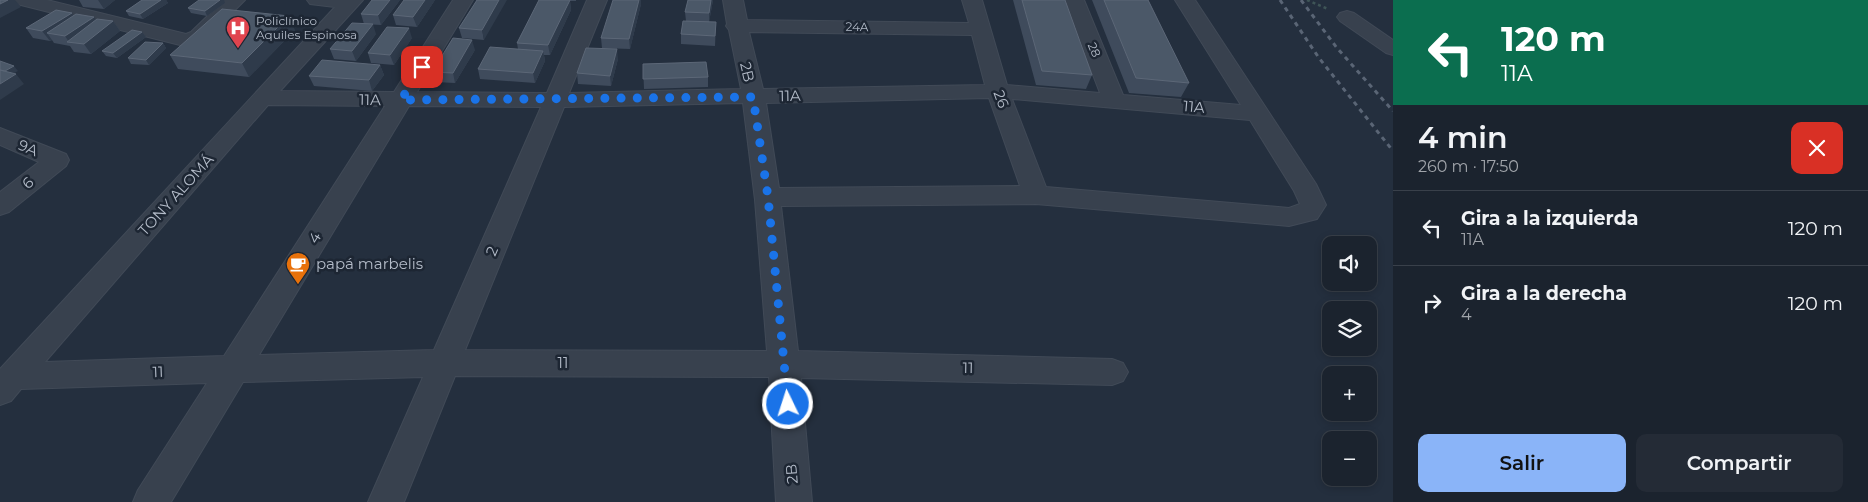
<!DOCTYPE html>
<html lang="es">
<head>
<meta charset="utf-8">
<style>
	:root { --surface:#1b232e; --page:#242b36; --text:#f1f3f6; --muted:#a0a4aa; --line:#39404a; --accent:#8ab4f8 }
	body { margin:0; font-family:Montserrat,sans-serif; background:var(--page); color:var(--text); height:100vh; display:flex; flex-direction:column; font-size:19px; white-space:nowrap }
	* { box-sizing:border-box; margin:0 }
	p { font-size:16px; color:var(--muted) }
	.icon { flex:none; width:28px; height:28px; fill:none; stroke:currentColor; stroke-width:2; stroke-linecap:round; stroke-linejoin:round }
	.map { position:relative; flex:1; overflow:hidden }
	.drawer { display:flex; flex-direction:column; background:var(--surface); width:475px }
	.drawer>* { flex:none }
	.guide { background:#0b6e4f; color:#fff; overflow:hidden }
	.buttons { position:absolute; left:1322px; top:236px; display:grid; gap:10px }
	.buttons a { display:grid; place-items:center; width:55px; height:55px; border-radius:10px; background:var(--surface); box-shadow:0 2px 8px #0003,0 0 0 1px var(--line); font-size:25px }
	.pin { position:absolute; display:grid; place-items:center; width:42px; height:42px; color:#fff; margin:-21px; border-radius:10px; box-shadow:0 2px 8px #0006 }
	.me { position:absolute; width:55px; margin:-28px; rotate:356deg; stroke-linejoin:round; filter:drop-shadow(0 0 4px #0008) }
	.turn { display:flex; align-items:center; gap:18px; height:105px; padding:0 25px; font-size:22px }
	.turn .icon { width:65px; height:65px; stroke-width:2.5 }
	.turn b { display:block; font-size:35px; line-height:42px }
	.round { display:grid; place-items:center; flex:none; width:52px; height:52px; border-radius:10px; background:var(--page) }
	.overview { display:flex; align-items:center; justify-content:space-between; height:85px; padding:0 25px }
	h1 { font-size:30px; font-weight:600; line-height:38px }
	.cta { display:flex; gap:10px; margin-top:auto; padding:10px 25px }
	.cta a { flex:1; height:58px; border-radius:10px; background:var(--accent); color:#111; font-size:20px; font-weight:600; line-height:58px; text-align:center }
	.cta a+a { background:var(--page); color:var(--text) }
	ul { padding:0; list-style:none }
	li { display:flex; align-items:center; gap:15px; height:75px; padding:0 25px; border-top:1px solid var(--line) }
	li div { flex:1 }
	li b { display:block; font-size:19px }
	li em { font-style:normal }
	main { display:flex; flex:1; min-height:0 }
	.map>svg:first-child { display:block }
</style>
</head>
<body>
<main>
<div class="map">
<svg width="1393" height="502" viewBox="0 0 1393 502">
	<rect width="100%" height="100%" fill="#242f3e"/>
	<g fill="none" stroke-linecap="round" stroke-linejoin="round">
		<g stroke="#414a57" stroke-width="2">
			<path id="minor" d="M14,0H47L186,34L191,32L224,0H245L205,40L188,47L17,4Z
				M307,0H363L280,91L394,92L453,0H473L417,92L547,93L587,0H607L569,93L741,89L729,30L726,26L727,24L723,0H743L747,20L969,23L962,0H982L1007,85L1100,93L1064,0H1084L1123,95L1241,105L1175,0H1195L1316,184L1326,205L1317,219L1289,226L1036,204L781,206L798,351L1112,359L1123,363L1128,372L1123,381L1112,385L801,378L812,502H776L769,377L455,376L404,502H368L423,377L243,382L171,502H133L138,490L207,383L21,389L11,401L0,405V369L335,7L310,4ZM749,32L972,35L985,85L763,89ZM989,98L1020,186L779,188L766,103ZM1012,99L1250,120L1294,191L1300,204L1289,208L1046,187ZM743,103L755,200L767,351L465,350L564,107ZM268,105L385,106L224,356L45,362ZM409,106L541,107L434,350L259,355Z
				M1347,11L1354,13L1393,40V55L1386,53L1340,21L1337,17L1340,13Z
				M0,128L66,154L69,160L66,166L9,212L0,215V192L39,162L0,145Z"/>
		</g>
		<path stroke="#3f5557" stroke-width="2.5" stroke-dasharray="3 3" stroke-linecap="butt" d="M1307,0L1328,9"/>
		<use href="#minor" fill="#38414e" fill-rule="evenodd"/>
		<path stroke="#5a6575" stroke-width="3" stroke-dasharray="4.5 4.5" stroke-linecap="butt" d="M1280,0L1319,58L1393,151
			M1301,0L1337,48L1393,111"/>
	</g>
	<path fill="#3f4b5c" d="M75,0H115L104,9L83,7L79,0Z
		M142,0H166L168,3L143,19L129,16L126,11Z
		M400,0L381,25L364,24L361,14Z
		M435,0L417,27L396,25L393,15Z
		M477,0L484,40L462,38L459,28Z
		M539,0H576V1H570L571,10L550,55H544L545,61L535,83L480,79L478,69L518,49L517,43Z
		M713,0L709,22H716L715,46L681,44V34L686,21L685,12Z
		M1013,0H1065L1092,75L1086,89L1036,85Z
		M1092,0H1148L1189,83L1181,97L1129,93Z
		M225,3L207,16L191,13L188,8Z
		M641,4L630,49L602,48L601,38Z
		M72,13L74,16L96,20L113,21L120,31L91,54L74,52L70,46L54,43L52,40L50,41L33,38L26,28Z
		M295,30L249,77L178,69L170,55Z
		M142,32L146,37L117,58L106,56L102,51Z
		M376,34L356,61L334,59L330,49Z
		M412,38L394,65L371,63L368,53Z
		M163,43L166,48L149,65L131,64L128,58Z
		M475,50L455,83L435,82L432,72Z
		M618,59L611,86L578,84L577,73Z
		M643,64L708,77V87L644,89Z
		M380,65L384,75L372,91L314,86L309,76Z"/>
	<path fill="#2f3b4b" d="M8,0H15L21,7L0,18V4Z
		M98,0H115L104,9Z
		M161,0H166L168,3L143,19L140,14Z
		M220,0H224L225,3L207,16L205,11Z
		M390,0H400L381,25L378,15Z
		M425,0H435L417,27L413,17Z
		M499,0H507L484,40L482,30Z
		M570,0L571,10L550,55L548,45Z
		M639,0H641V4L630,49L629,39Z
		M711,0H713L709,23V13Z
		M72,13L78,23L47,33L52,40L50,41L42,31Z
		M289,16L295,30L249,77L242,63Z
		M94,17L101,27L69,42L65,36Z
		M113,21L120,31L91,54L84,44Z
		M373,24L376,34L356,61L352,51Z
		M409,28L412,38L394,65L390,55Z
		M142,32L146,37L117,58L113,53Z
		M472,40L475,50L455,83L453,73Z
		M163,43L166,48L149,65L146,60Z
		M617,49L618,59L611,86L610,76Z
		M543,51L545,61L535,83L533,73Z
		M380,65L384,75L372,91L369,80Z
		M14,66L18,71L0,81V74Z
		M16,74L24,84L0,100V84Z"/>
	<path fill="#4b5868" stroke="#5c6777" d="M0,0H8L0,4Z
		M142,0H161L140,14L126,11Z
		M199,0H220L205,11L188,8Z
		M372,0H390L378,15L361,14Z
		M404,0H425L413,17L393,15Z
		M477,0H499L482,30L459,28Z
		M539,0H570L548,45L517,43Z
		M613,0H639L629,39L601,38Z
		M688,0H711L709,13L685,12Z
		M1022,0H1065L1092,75L1042,71Z
		M1104,0H1148L1189,83L1136,78Z
		M222,9L289,16L242,63L170,55Z
		M56,10L72,13L42,31L26,28Z
		M76,14L94,17L65,36L47,33Z
		M97,19L113,21L84,44L67,42Z
		M683,21L716,22L715,36L681,34Z
		M352,23L373,24L352,51L330,49Z
		M387,27L409,28L390,55L368,53Z
		M132,30L142,32L113,53L102,51Z
		M453,38L472,40L453,73L432,72Z
		M145,42L163,43L146,60L128,58Z
		M490,47L543,51L533,73L478,69Z
		M586,48L617,49L610,76L577,73Z
		M322,60L380,65L369,80L309,76Z
		M0,61L14,66L5,71L0,70Z
		M706,62L708,77L643,79V64Z
		M0,70L16,74L0,84Z"/>
	<g fill="none" stroke-linecap="round" stroke-linejoin="round">
		<path stroke="#1a73e8" stroke-width="9" stroke-dasharray="0 16.2" d="M422,67L401,100L753,97L768,197L788,404"/>
	</g>
	<defs>
		<g id="hospital-pin" transform="scale(1.25)"><path d="M0 17L-7.5 6A9.5 9.5 0 1 1 7.5 6Z" fill="#e0444e" stroke="#1d2633"/><path d="M-5-5h3v3.5h4V-5h3V5h-3V1.5h-4V5h-3Z" fill="#fff"/></g>
		<g id="cafe-pin" transform="scale(1.25)"><path d="M0 17L-7.5 6A9.5 9.5 0 1 1 7.5 6Z" fill="#e8710a" stroke="#1d2633"/><path d="M-5.5-4.5H6V0H3Q3 3.5 0 3.5H-2.5Q-5.5 3.5-5.5 0ZM3-3.2v2h1.7v-2ZM-6 4.5H4V6H-6Z" fill="#fff"/></g>
	</defs>
	<g fill-rule="evenodd">
		<use href="#hospital-pin" x="238" y="28"/>
		<use href="#cafe-pin" x="298" y="264"/>
	</g>
	<g text-anchor="middle" stroke-width="5" stroke-linejoin="round" paint-order="stroke">
		<g font-size="12" fill="#b4bcc9" stroke="#1d2633" text-anchor="start">
			<text x="256" y="25">Policlínico<tspan x="256" dy="14">Aquiles Espinosa</tspan></text>
		</g>
		<g font-size="12" fill="#b4bcc9" stroke="#1d2633">
			<text transform="translate(857 27) rotate(1)" y="4">24A</text>
			<text transform="translate(1094 50) rotate(68)" y="4">28</text>
		</g>
		<g font-size="15" fill="#b4bcc9" stroke="#1d2633">
			<text transform="translate(747 72) rotate(77)" y="5">2B</text>
			<text transform="translate(790 96) rotate(-1)" y="5">11A</text>
			<text transform="translate(1001 99) rotate(70)" y="5">26</text>
			<text transform="translate(370 100) rotate(1)" y="5">11A</text>
			<text transform="translate(1194 107) rotate(5)" y="5">11A</text>
			<text transform="translate(28 148) rotate(23)" y="5">9A</text>
			<text transform="translate(28 183) rotate(-39)" y="5">6</text>
			<text transform="translate(176 195) rotate(-48)" y="5">TONY ALOMÁ</text>
			<text transform="translate(315 238) rotate(-58)" y="5">4</text>
			<text transform="translate(492 251) rotate(-67)" y="5">2</text>
			<text x="563" y="368">11</text>
			<text transform="translate(968 368) rotate(1)" y="5">11</text>
			<text transform="translate(158 372) rotate(-2)" y="5">11</text>
			<text transform="translate(792 474) rotate(-94)" y="5">2B</text>
		</g>
		<g font-size="15" fill="#b4bcc9" stroke="#1d2633" text-anchor="start">
			<text x="316" y="269">papá marbelis</text>
		</g>
	</g>
</svg>
<div class="buttons">
<a><svg class="icon" aria-label="sound" viewBox="0 0 24 24"><path d="M4 9h4l5-4v14l-5-4H4zM17 9q2 3 0 6"/></svg></a>
<a><svg class="icon" aria-label="layers" viewBox="0 0 24 24"><path d="M12 4l9 5-9 5-9-5zM3 14l9 5 9-5"/></svg></a>
<a>+</a>
<a>−</a>
</div>
<div class="pin" style="left:422px;top:67px;background:#d93025"><svg class="icon" aria-label="arrive" viewBox="0 0 24 24"><path d="M6 21V4h12l-3 4 3 4H6"/></svg></div>
<svg class="me" style="left:788px;top:404px" viewBox="-20 -20 40 40"><circle r="17" fill="#1a73e8" stroke="#fff" stroke-width="3"/><path d="M0-11L8 9 0 5-8 9z" fill="#fff"/></svg>
</div>
<section class="drawer">
<div class="guide">
<div class="turn"><svg class="icon" aria-label="left" viewBox="0 0 24 24"><path d="M17 20v-9H6M10 6l-5 5 5 5"/></svg><div><b>120 m</b>11A</div></div>
</div>
<div class="overview"><div><h1>4 min</h1><p>260 m · 17:50</p></div><a class="round" style="background:#d93025;color:#fff"><svg class="icon" aria-label="close" viewBox="0 0 24 24"><path d="M6 6l12 12M18 6L6 18"/></svg></a></div>
<ul>
<li><svg class="icon" aria-label="left" viewBox="0 0 24 24"><path d="M17 20v-9H6M10 6l-5 5 5 5"/></svg><div><b>Gira a la izquierda</b><p>11A</p></div><em>120 m</em></li>
<li><svg class="icon" aria-label="right" viewBox="0 0 24 24"><path d="M7 20v-9h11M14 6l5 5-5 5"/></svg><div><b>Gira a la derecha</b><p>4</p></div><em>120 m</em></li>
</ul>
<div class="cta"><a>Salir</a><a>Compartir</a></div>
</section>
</main>
</body>
</html>
